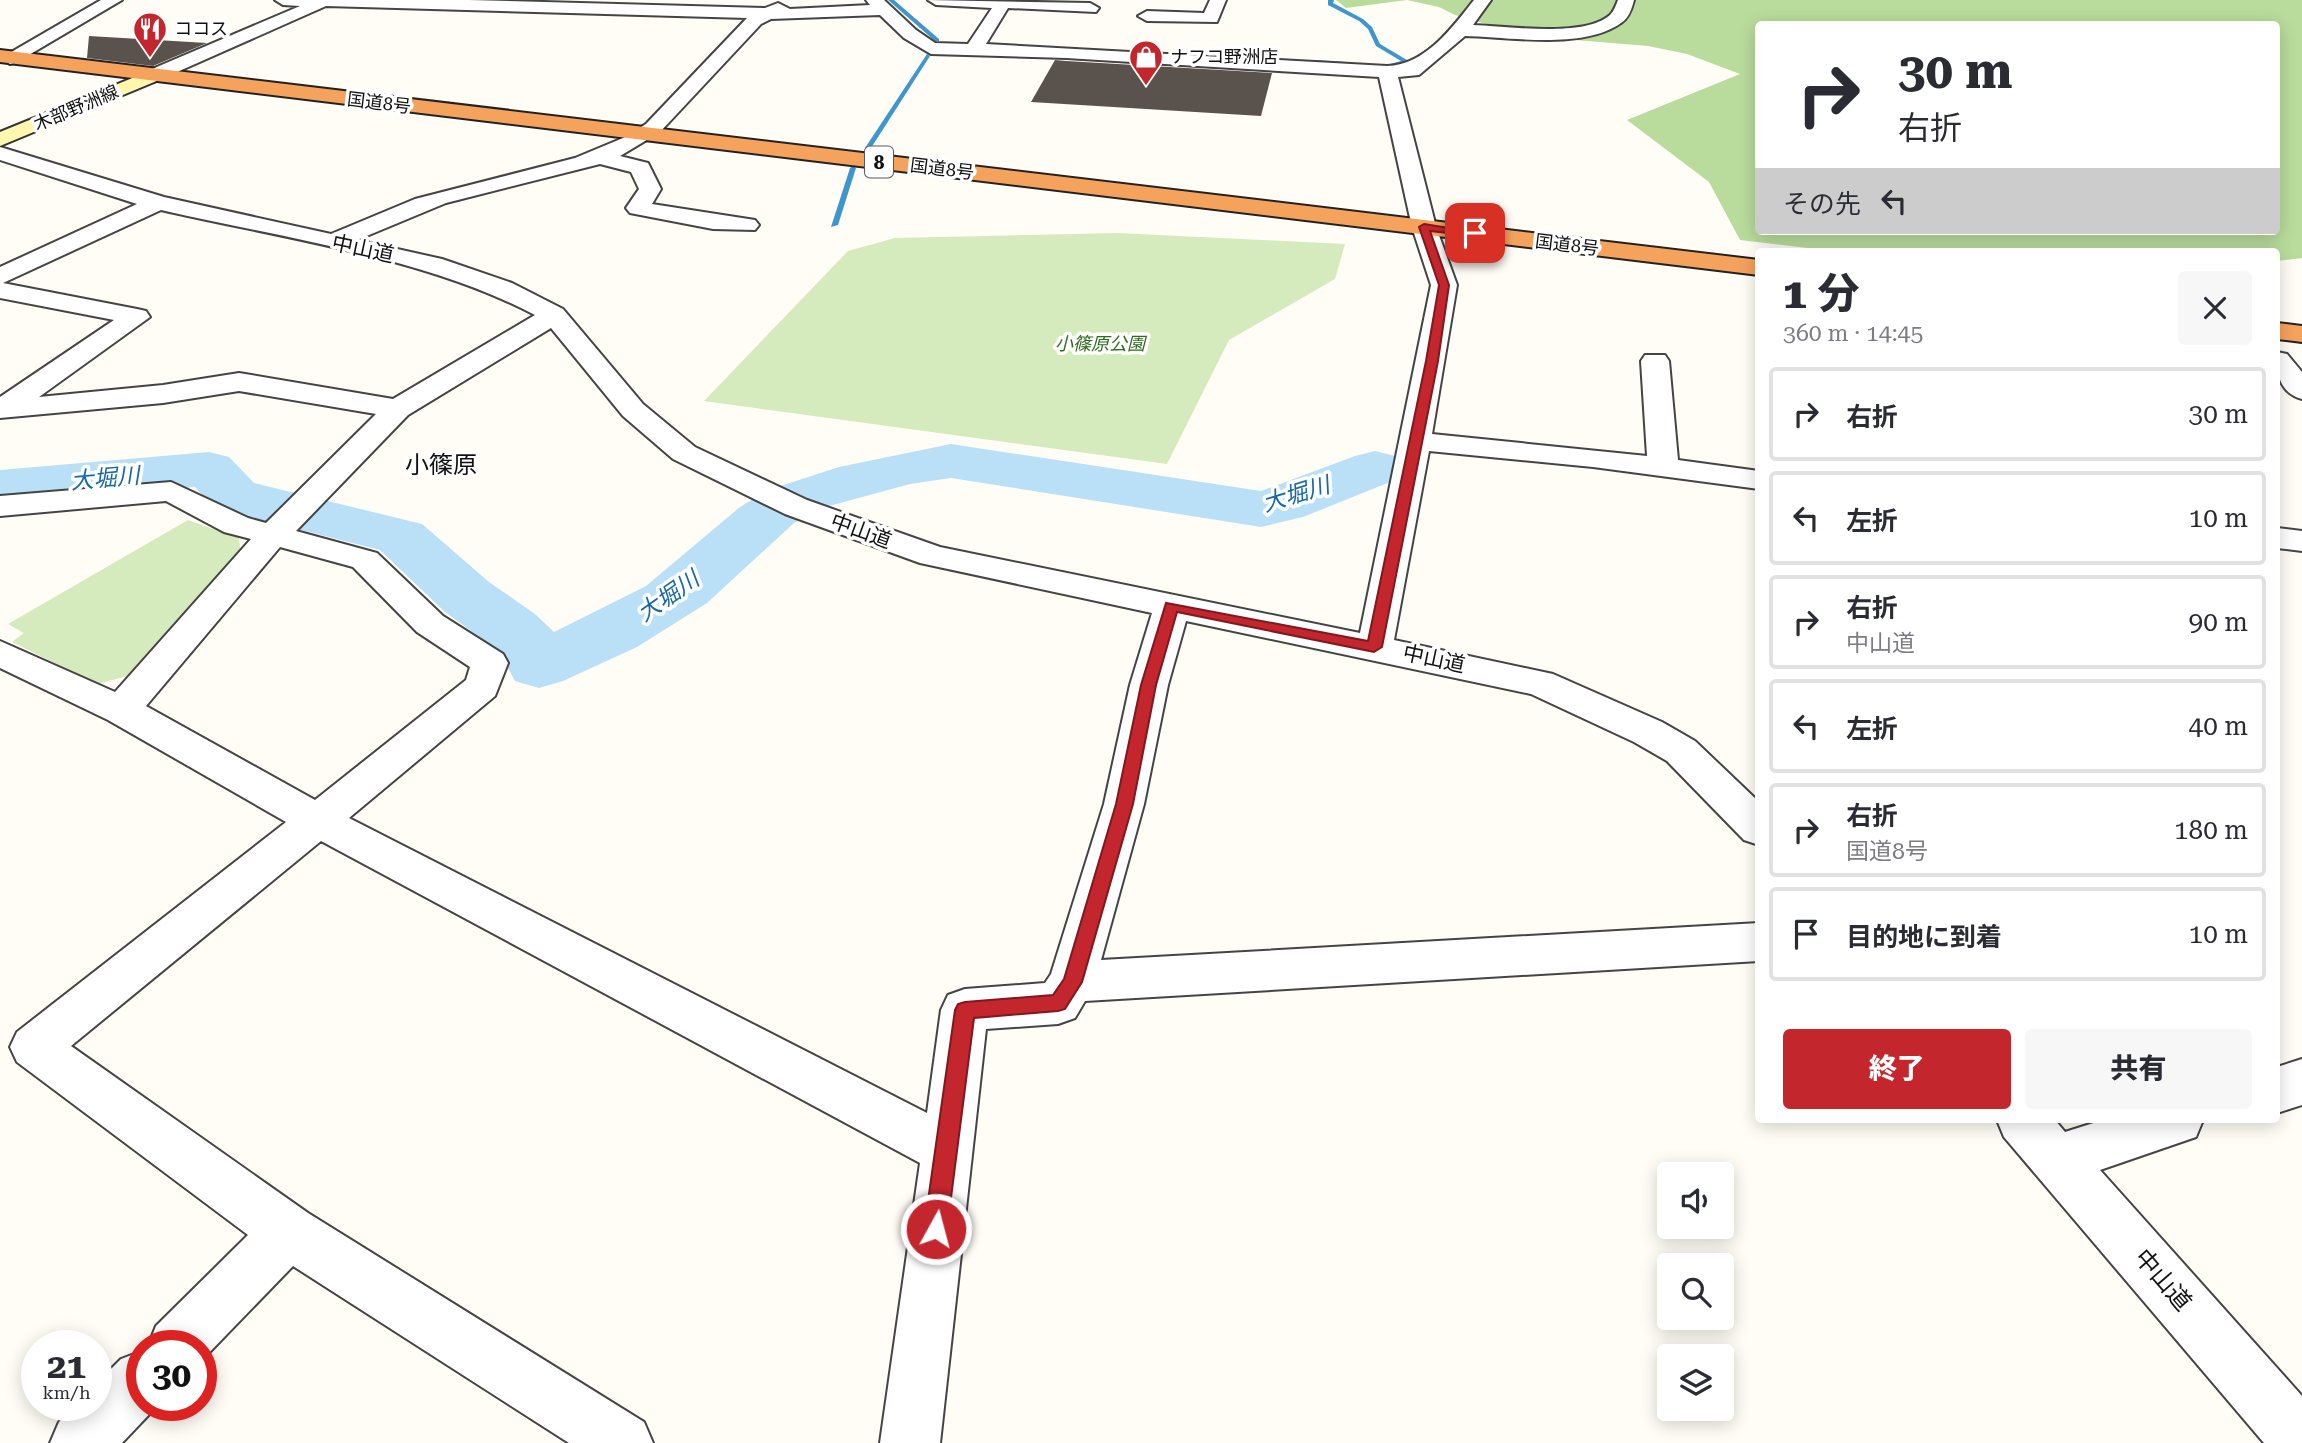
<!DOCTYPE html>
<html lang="ja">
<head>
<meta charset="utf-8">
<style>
	:root { --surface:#fff; --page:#f7f7f7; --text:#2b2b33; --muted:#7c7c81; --line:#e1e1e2; --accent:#c4262e }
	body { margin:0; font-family:"Roboto Serif","Noto Sans JP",serif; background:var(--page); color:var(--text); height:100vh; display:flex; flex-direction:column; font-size:26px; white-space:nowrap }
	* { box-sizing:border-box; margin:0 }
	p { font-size:23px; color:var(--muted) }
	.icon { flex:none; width:38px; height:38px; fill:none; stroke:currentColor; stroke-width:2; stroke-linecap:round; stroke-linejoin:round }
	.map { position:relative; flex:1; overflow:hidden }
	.side { position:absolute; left:1755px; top:248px; width:525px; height:875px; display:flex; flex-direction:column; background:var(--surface); border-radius:7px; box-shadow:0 4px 18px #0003 }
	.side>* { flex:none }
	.banner { position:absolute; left:1755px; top:21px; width:525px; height:214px; border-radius:7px; box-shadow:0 4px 18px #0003; background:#fff; color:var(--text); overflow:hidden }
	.controls { position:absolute; left:1657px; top:1162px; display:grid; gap:14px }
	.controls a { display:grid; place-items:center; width:77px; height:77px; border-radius:7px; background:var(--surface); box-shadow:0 4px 18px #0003; font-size:35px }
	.speed { position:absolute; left:21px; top:1330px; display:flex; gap:14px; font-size:35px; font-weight:700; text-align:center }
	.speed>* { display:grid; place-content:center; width:91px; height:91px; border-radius:50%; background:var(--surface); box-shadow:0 4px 18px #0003; line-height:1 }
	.speed small { font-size:18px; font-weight:400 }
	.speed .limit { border:10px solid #d22; background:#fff; color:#111 }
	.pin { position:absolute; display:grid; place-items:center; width:60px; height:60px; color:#fff; margin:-30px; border-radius:14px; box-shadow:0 4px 10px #0006 }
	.me { position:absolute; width:77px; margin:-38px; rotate:7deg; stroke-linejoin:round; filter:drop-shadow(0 0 5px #0008) }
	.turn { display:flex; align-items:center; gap:24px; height:147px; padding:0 28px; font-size:32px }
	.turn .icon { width:91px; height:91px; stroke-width:2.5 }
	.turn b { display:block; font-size:49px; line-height:60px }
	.then { display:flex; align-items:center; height:66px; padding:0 28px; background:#0003; gap:14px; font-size:26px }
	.round { display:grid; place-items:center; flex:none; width:74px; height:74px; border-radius:7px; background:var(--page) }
	.headline { display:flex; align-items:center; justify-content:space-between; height:119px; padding:0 28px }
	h1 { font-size:42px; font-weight:800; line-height:52px }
	.action { display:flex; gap:14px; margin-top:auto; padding:14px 28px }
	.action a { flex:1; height:80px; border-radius:7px; background:var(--accent); color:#fff; font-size:28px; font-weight:800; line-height:80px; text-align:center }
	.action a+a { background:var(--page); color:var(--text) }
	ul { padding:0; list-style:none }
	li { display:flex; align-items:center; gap:21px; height:94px; margin:0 14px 10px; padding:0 14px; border:4px solid var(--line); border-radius:7px }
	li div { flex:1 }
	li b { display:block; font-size:26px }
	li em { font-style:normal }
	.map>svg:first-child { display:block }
</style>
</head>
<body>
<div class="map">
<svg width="2302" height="1443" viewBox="0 0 2302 1443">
	<rect width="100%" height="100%" fill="#fffdf5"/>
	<path fill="#d5ebbd" d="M1118,233L1345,244L1335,279L1229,340L1167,464L704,401L848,251L895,238Z
		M188,520L239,538L241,556L128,676L97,684L12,642L24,633L8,624Z"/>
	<path fill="#b9dc9c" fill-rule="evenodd" d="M1336,0H2302V258L2277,261V252H1841L1740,240L1709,182L1627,120L1740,74L1687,54L1648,46L1527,36L1455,15L1439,7L1407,0L1346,8ZM1759,24H2277V231H1759Z"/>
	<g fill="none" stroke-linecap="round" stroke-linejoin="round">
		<path fill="#3f96cf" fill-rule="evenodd" d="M888,0H894L939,39V41H935Z
			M1328,0H1334L1333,3L1363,19L1372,27L1380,44L1407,60V62L1399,67L1383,68V66L1401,61L1376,46L1368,29L1359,21L1328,5Z
			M927,54L930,56L871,148L866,149L865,148Z
			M1315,60L1346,62L1349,64L1346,66L1313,63Z
			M853,166L856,168L838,225L831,227L850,168Z"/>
		<path fill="#b9e0f7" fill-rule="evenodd" d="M951,444L1261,491L1355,456L1375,451L1395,456L1403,468L1395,480L1303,517L1261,527L951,478L910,484L829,506L794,523L707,603L637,647L563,681L539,688L515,681L503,659L489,644L445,612L380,550L214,508L195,487L0,504V470L209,452L229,457L254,483L422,524L489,582L535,614L554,632L646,586L740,507L768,490L839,467Z"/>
	</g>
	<path fill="#5a524d" d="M89,36L207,43L153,66L87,58Z
		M1055,60L1066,61L1272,73L1261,116L1031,102Z"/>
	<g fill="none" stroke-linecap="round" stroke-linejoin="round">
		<g stroke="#444" stroke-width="4">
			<path id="street" d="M101,0H122L17,62L10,64L1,58Z
				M275,0H469L765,8L778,3L790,9L870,5L866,0H884L916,30L935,43L968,44L992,8L936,5L928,0L1090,3L1099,8L1096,12L1008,8L986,44L1387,66C1425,65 1452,28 1474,0H1491L1473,25C1507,26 1584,38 1610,15C1614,11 1616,5 1618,0H1634C1632,8 1629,18 1621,23C1584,50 1509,37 1465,36L1419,75L1398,77L1436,227L1457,285L1432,434L1647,456L1641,361L1645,355H1665L1669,361L1678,460L1759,471V489L1593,467L1429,451L1394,640L1553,674L1662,722L1695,741L1759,802V845L1744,840L1667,761L1634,742L1531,694L1186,621L1168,685L1144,804L1101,960L1759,923V961L1085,1001L1075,1018L1058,1024L986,1029L940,1443H880L920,1163L321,841L71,1046L308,1213L644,1422L653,1443H569L293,1266L201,1361V1346H148L156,1326L248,1235L17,1062L10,1047L17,1032L286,822L108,720L0,668V641L115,692L251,539L224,532L166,501L0,516V496L171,482L248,518L266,523L376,414L239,391L163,403L0,418V397L114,320L0,298V267L137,204L0,160V147L164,197L331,234L415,199L575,158L623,138L646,124L747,18L326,6L159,80L152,82L142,76L145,72L300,6L283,5ZM880,15L904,38L931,54L1066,58L1379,77L1412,227L1431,285L1360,633L940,547L807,500L695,447L643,404L563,309L512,283L442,259L357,240L446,203L600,164L631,172L639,189L626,208L630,213L713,229L755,230L759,225L755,220L652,204L661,189L648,163L620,156L660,132L761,24L771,19ZM161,210C282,238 425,257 535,315L393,399L239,373L163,385L39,397L150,317L146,311L137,309L3,283ZM551,328L623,416L673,459L785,514L920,563L1152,613L1130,685L1104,804L1051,974L1045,983L965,989L948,995L941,1010L927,1113L349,818L495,696L508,663L503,654L443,616L377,553L296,531L408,415ZM280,547L353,567L417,632L470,667L466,680L315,800L146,706Z
				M1210,0H1226L1217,22L1147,21L1138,16L1147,11L1204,13Z
				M2277,352L2287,354L2302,372V399C2279,393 2276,372 2277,352Z
				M2277,528L2302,531V551L2277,548Z
				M2302,1059V1105L2277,1113V1067Z
				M1997,1120H2055L2065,1132L2103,1120H2203L2196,1137L2100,1170L2302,1396V1443H2264L2004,1137Z
				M142,1351V1405H158L122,1443H50L59,1422L75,1405H96V1384L121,1359Z"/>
		</g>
		<g stroke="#333" stroke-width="4">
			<path id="secondary" d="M152,70L159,72L162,76L159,80L0,146V132Z"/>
		</g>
		<g stroke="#222" stroke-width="4">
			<path id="highway" d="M0,50L1759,260V275L0,62Z
				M2277,323L2302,326V342L2277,339Z"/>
		</g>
		<use href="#street" fill="#fff" fill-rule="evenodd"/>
		<use href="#secondary" fill="#fff6b0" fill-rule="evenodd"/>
		<use href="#highway" fill="#f5a25d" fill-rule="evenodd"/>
	</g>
	<path fill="#c4262e" stroke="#7f191e" stroke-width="2" d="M1424,224L1480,233L1475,236L1430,231L1449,285L1438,361L1382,647L1374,652L1177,612L1156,685L1133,804L1082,982L1065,1009L1058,1011L974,1018L947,1229L943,1237L936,1240L928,1237L924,1229L955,1010L958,1004L965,1002L1053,995L1064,979L1116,804L1141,685L1166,603L1368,641L1426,361L1439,285L1419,227Z"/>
	<defs>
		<g id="restaurant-pin" transform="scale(1.75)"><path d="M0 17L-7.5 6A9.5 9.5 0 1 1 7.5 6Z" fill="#c4262e" stroke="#fff"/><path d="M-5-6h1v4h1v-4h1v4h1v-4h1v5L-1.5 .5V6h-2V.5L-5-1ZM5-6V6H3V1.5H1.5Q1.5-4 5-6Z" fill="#fff"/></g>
		<g id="shop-pin" transform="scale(1.75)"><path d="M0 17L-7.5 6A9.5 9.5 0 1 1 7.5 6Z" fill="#c4262e" stroke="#fff"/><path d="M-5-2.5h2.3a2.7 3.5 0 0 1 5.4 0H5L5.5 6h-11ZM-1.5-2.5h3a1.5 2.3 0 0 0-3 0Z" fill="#fff"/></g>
	</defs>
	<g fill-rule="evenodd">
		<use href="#restaurant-pin" x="150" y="29"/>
		<use href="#shop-pin" x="1146" y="57"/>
	</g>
	<g text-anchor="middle" stroke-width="7" stroke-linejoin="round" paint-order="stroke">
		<g font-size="18" fill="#111" stroke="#fff" text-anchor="start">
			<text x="174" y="35">ココス</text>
			<text x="1170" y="63">ナフコ野洲店</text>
		</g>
		<g font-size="18" fill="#111" stroke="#fff">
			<text transform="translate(379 103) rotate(7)" y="6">国道8号</text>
			<text transform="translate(76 108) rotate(-23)" y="6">木部野洲線</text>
			<text transform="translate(942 169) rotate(7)" y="6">国道8号</text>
			<text transform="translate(1567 245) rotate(7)" y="6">国道8号</text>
		</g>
		<g font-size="18" font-style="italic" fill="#2f6b1f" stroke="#fff">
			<text x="1100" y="350">小篠原公園</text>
		</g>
		<rect fill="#fff" stroke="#585858" stroke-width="2" x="865" y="146.5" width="28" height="31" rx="5"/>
		<g font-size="19" font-weight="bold" fill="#111">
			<text x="879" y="169">8</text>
		</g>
		<g font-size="21" fill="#111" stroke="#fff">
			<text transform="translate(363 249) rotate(12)" y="7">中山道</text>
			<text transform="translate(861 531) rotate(20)" y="7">中山道</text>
			<text transform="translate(1434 659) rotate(12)" y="7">中山道</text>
		</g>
		<g font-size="23" font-style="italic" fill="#1768a6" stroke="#fff">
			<text transform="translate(105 478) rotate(-5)" y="8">大堀川</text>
			<text transform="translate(1296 494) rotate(-17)" y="8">大堀川</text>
			<text transform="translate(668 596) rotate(-35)" y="8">大堀川</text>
		</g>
		<g font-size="24" fill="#111" stroke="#fff">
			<text x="441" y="473">小篠原</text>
		</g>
		<g font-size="24" fill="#111" stroke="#fff">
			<text transform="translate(2163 1280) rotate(49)" y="8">中山道</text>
		</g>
	</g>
</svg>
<div class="controls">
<a><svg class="icon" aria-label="sound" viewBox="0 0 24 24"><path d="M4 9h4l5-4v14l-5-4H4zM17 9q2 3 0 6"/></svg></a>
<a><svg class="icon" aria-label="search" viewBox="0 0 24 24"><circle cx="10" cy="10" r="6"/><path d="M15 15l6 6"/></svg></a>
<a><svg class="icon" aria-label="layers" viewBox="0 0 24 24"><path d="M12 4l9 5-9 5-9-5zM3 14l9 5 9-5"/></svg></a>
</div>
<div class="speed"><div>21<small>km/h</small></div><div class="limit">30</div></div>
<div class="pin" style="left:1475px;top:233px;background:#d93025"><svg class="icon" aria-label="arrive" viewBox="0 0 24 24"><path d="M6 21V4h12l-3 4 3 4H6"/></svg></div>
<svg class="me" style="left:936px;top:1229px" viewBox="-20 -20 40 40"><circle r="17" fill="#c4262e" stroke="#fff" stroke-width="3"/><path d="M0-11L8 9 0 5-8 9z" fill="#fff"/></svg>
<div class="banner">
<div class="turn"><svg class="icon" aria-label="right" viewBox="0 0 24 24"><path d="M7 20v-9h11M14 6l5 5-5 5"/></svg><div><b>30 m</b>右折</div></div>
<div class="then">その先<svg class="icon" aria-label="left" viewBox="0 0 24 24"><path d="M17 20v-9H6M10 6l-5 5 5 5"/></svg></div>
</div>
<section class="side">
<div class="headline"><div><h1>1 分</h1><p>360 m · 14:45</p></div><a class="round"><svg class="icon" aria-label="close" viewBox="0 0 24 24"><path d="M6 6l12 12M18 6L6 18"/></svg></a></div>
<ul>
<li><svg class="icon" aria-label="right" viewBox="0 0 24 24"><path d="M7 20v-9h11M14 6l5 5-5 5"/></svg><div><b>右折</b></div><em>30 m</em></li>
<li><svg class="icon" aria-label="left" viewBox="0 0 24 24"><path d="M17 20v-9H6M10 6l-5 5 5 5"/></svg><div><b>左折</b></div><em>10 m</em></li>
<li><svg class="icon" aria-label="right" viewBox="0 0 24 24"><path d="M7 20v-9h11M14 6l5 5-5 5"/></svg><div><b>右折</b><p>中山道</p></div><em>90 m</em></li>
<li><svg class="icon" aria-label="left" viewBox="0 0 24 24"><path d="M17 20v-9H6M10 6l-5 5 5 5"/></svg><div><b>左折</b></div><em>40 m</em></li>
<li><svg class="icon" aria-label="right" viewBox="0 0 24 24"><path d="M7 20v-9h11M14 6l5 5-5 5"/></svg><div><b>右折</b><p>国道8号</p></div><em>180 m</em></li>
<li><svg class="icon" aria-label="arrive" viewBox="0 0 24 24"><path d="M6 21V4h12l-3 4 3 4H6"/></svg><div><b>目的地に到着</b></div><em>10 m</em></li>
</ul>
<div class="action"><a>終了</a><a>共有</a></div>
</section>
</div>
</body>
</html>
